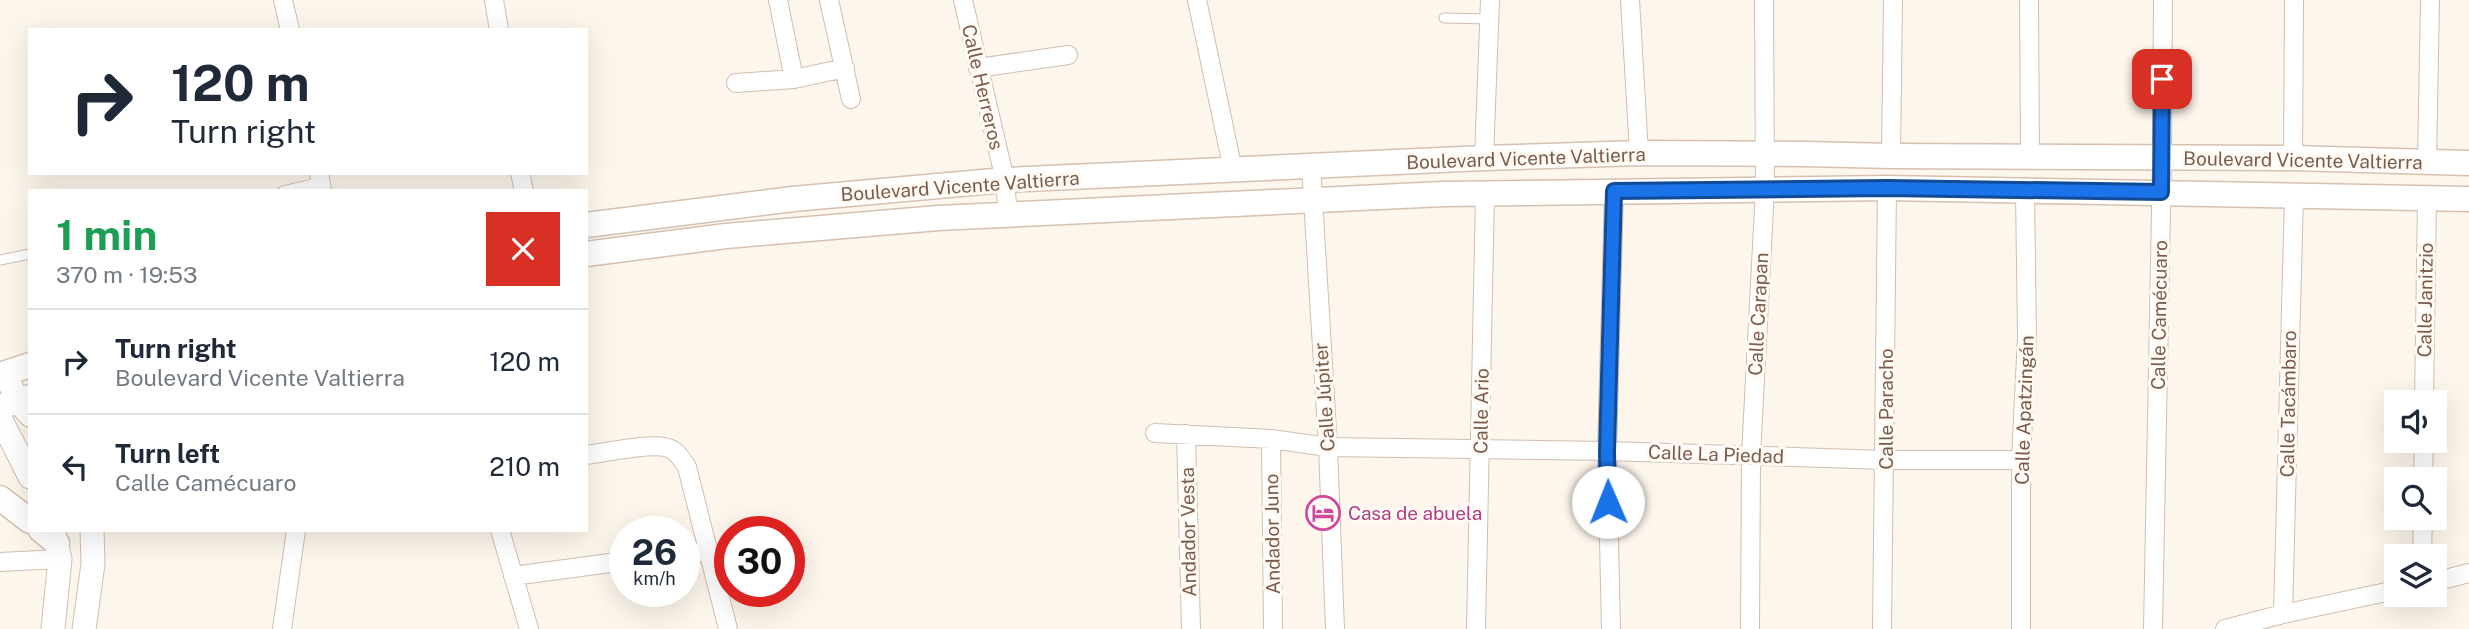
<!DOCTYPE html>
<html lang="en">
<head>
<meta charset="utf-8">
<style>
	:root { --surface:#fff; --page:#f2f2f3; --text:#1f2937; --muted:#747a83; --line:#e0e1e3 }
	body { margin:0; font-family:"Public Sans",sans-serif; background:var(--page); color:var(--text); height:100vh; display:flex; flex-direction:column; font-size:26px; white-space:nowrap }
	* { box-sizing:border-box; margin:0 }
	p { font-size:23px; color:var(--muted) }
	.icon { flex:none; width:38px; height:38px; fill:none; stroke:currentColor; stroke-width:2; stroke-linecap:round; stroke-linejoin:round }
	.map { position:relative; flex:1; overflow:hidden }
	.details { position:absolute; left:28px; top:189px; width:560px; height:343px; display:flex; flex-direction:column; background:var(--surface); border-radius:0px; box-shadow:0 7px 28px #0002 }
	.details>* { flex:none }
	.hud { position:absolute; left:28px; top:28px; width:560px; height:147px; border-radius:0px; box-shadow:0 7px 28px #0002; background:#fff; color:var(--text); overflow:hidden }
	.buttons { position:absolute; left:2384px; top:390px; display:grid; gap:14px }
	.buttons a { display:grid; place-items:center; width:63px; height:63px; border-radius:0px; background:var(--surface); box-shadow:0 7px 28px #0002; font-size:35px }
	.speed { position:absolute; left:609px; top:516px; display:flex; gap:14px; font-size:35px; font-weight:700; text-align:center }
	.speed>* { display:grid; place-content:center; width:91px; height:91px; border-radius:50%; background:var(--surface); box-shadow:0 7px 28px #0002; line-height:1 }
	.speed small { font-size:18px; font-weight:400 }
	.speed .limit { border:10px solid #d22; background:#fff; color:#111 }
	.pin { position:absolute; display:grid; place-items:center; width:60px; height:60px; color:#fff; margin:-30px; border-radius:14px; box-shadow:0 4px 10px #0006 }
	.me { position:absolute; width:77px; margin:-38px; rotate:359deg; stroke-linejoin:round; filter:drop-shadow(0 0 5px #0008) }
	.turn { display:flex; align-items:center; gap:24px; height:147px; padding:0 28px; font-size:32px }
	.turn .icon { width:91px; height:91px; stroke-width:2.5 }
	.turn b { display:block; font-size:49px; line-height:60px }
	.round { display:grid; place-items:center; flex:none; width:74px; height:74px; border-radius:0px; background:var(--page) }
	.summary { display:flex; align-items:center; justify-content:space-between; height:119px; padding:0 28px }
	h1 { font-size:42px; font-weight:700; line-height:52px; color:#1e9e55 }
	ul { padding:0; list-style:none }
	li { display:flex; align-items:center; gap:21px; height:105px; padding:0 28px; border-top:2px solid var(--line) }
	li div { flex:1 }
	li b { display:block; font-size:26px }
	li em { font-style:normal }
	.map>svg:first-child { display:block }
</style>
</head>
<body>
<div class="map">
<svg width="2469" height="629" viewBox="0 0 2469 629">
	<rect width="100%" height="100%" fill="#fdf6ec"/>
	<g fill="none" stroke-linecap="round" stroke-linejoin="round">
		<g stroke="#d1beb0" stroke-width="11">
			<path id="service" d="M1444,18L1490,19
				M283,191L321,182
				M0,260L30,254"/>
		</g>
		<g stroke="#d1beb0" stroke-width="20">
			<path id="minor" d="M283,0L290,30
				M494,0L499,30
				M778,0L794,79
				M829,0L851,99
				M963,0L1005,180L1008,216
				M1197,0L1233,170
				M1630,0L1639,153
				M2029,0L2030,157
				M978,68L1068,55
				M736,83L794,79L845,68
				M1891,156L1893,0
				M1484,158L1490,0
				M2293,158L2294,0
				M2427,162L2430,0
				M1311,165L1328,447L1335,629
				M319,173L322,191
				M520,173L524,191
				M2424,402L2427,198
				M1155,433L1271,439L1328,447L1607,451L1886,460H2021
				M1186,434L1191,629
				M1271,439L1273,629
				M586,455C605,453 652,442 668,448C677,450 682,460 687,467L728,629
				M2423,480L2424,441
				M500,530L529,629
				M684,554L708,551
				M2422,556L2423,518
				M0,562L60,559
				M513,576L625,561
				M2434,582L2469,573
				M2283,614L2294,195
				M282,629L296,530
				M1476,629L1485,194
				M1611,629L1607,451L1614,191
				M1750,629L1751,455L1765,189L1764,0
				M1882,629L1887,188
				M2021,629V460L2027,336L2025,192
				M2153,629L2162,157L2163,0
				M2225,629L2283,614L2396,590"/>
		</g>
		<g stroke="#d1beb0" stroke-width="25">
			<path id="tertiary" d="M5,374L18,401L30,415
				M0,418L30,477
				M53,530L60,559L53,629
				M84,629L93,564L92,530"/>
		</g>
		<g stroke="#d6c0b0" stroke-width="27">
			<path id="secondary" d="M586,225L793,199L1005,180L1484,158L1639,153L1806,154L1891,156L2293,158L2469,163
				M586,254L726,236L938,218L1443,194L1887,188L2469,199
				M0,375L30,365
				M0,407L30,397
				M0,498L30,521
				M41,530L57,543"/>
		</g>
		<use href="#service" stroke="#fff" stroke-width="9"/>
		<use href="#minor" stroke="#fff" stroke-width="18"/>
		<use href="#tertiary" stroke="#fff" stroke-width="23"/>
		<use href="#secondary" stroke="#fff" stroke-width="24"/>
	</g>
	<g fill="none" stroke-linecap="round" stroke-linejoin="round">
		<g stroke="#114b97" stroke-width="18">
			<path id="route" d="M1608,502L1607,452L1614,191L1887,188L2161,192L2162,79"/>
		</g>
		<use href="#route" stroke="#1a73e8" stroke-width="12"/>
	</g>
	<defs>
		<g id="hotel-ring" transform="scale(1.75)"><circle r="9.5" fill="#fffaf3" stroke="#d1479c" stroke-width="1.5"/><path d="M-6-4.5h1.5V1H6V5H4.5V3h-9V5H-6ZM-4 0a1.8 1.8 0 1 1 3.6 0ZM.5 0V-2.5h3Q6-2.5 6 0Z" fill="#d1479c"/></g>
	</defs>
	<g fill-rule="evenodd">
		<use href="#hotel-ring" x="1323" y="513"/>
	</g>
	<g text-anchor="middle" stroke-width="6" stroke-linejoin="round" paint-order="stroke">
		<g font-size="19" fill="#7a5c4d" stroke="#fffaf3">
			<text transform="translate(983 87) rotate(77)" y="7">Calle Herreros</text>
			<text transform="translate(1526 158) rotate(-2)" y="7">Boulevard Vicente Valtierra</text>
			<text transform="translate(2303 160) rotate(1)" y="7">Boulevard Vicente Valtierra</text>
			<text transform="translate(960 186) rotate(-4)" y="7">Boulevard Vicente Valtierra</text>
			<text transform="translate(2425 300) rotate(-89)" y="7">Calle Janitzio</text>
			<text transform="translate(1758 314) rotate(-87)" y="7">Calle Carapan</text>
			<text transform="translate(2159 315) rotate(-89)" y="7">Calle Camécuaro</text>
			<text transform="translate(1324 397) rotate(-94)" y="7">Calle Júpiter</text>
			<text transform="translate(2288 404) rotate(-89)" y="7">Calle Tacámbaro</text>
			<text transform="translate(1886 409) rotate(-90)" y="7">Calle Paracho</text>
			<text transform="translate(2024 410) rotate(-88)" y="7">Calle Apatzingán</text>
			<text transform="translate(1481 411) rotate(-89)" y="7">Calle Ario</text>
			<text transform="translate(1716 454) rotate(2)" y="7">Calle La Piedad</text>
			<text transform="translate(1188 532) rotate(-91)" y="7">Andador Vesta</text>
			<text transform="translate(1272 534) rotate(-91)" y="7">Andador Juno</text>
		</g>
		<g font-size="19" fill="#b23c85" stroke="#fffaf3" text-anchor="start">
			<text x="1348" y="520">Casa de abuela</text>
		</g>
	</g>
</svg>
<div class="buttons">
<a><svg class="icon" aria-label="sound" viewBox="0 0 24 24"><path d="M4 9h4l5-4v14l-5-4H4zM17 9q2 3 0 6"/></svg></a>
<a><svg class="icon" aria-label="search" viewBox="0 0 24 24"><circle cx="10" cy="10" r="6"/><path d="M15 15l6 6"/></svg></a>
<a><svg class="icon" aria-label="layers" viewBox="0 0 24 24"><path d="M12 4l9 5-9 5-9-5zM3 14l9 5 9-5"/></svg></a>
</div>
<div class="speed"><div>26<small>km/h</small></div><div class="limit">30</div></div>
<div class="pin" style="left:2162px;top:79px;background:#d93025"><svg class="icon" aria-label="arrive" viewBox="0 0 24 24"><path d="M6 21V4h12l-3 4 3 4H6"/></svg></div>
<svg class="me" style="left:1608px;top:502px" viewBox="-20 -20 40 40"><circle r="19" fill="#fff"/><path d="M0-13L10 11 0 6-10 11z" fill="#1a73e8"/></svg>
<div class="hud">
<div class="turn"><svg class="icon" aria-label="right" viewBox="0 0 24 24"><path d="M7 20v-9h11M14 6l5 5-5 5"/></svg><div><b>120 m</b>Turn right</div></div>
</div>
<section class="details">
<div class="summary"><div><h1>1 min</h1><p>370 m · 19:53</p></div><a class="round" style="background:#d93025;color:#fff"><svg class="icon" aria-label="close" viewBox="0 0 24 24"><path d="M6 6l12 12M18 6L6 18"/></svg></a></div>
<ul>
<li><svg class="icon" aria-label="right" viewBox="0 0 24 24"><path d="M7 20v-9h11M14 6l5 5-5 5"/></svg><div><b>Turn right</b><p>Boulevard Vicente Valtierra</p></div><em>120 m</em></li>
<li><svg class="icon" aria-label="left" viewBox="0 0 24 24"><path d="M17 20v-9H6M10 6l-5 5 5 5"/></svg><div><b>Turn left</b><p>Calle Camécuaro</p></div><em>210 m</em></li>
</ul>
</section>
</div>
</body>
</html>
